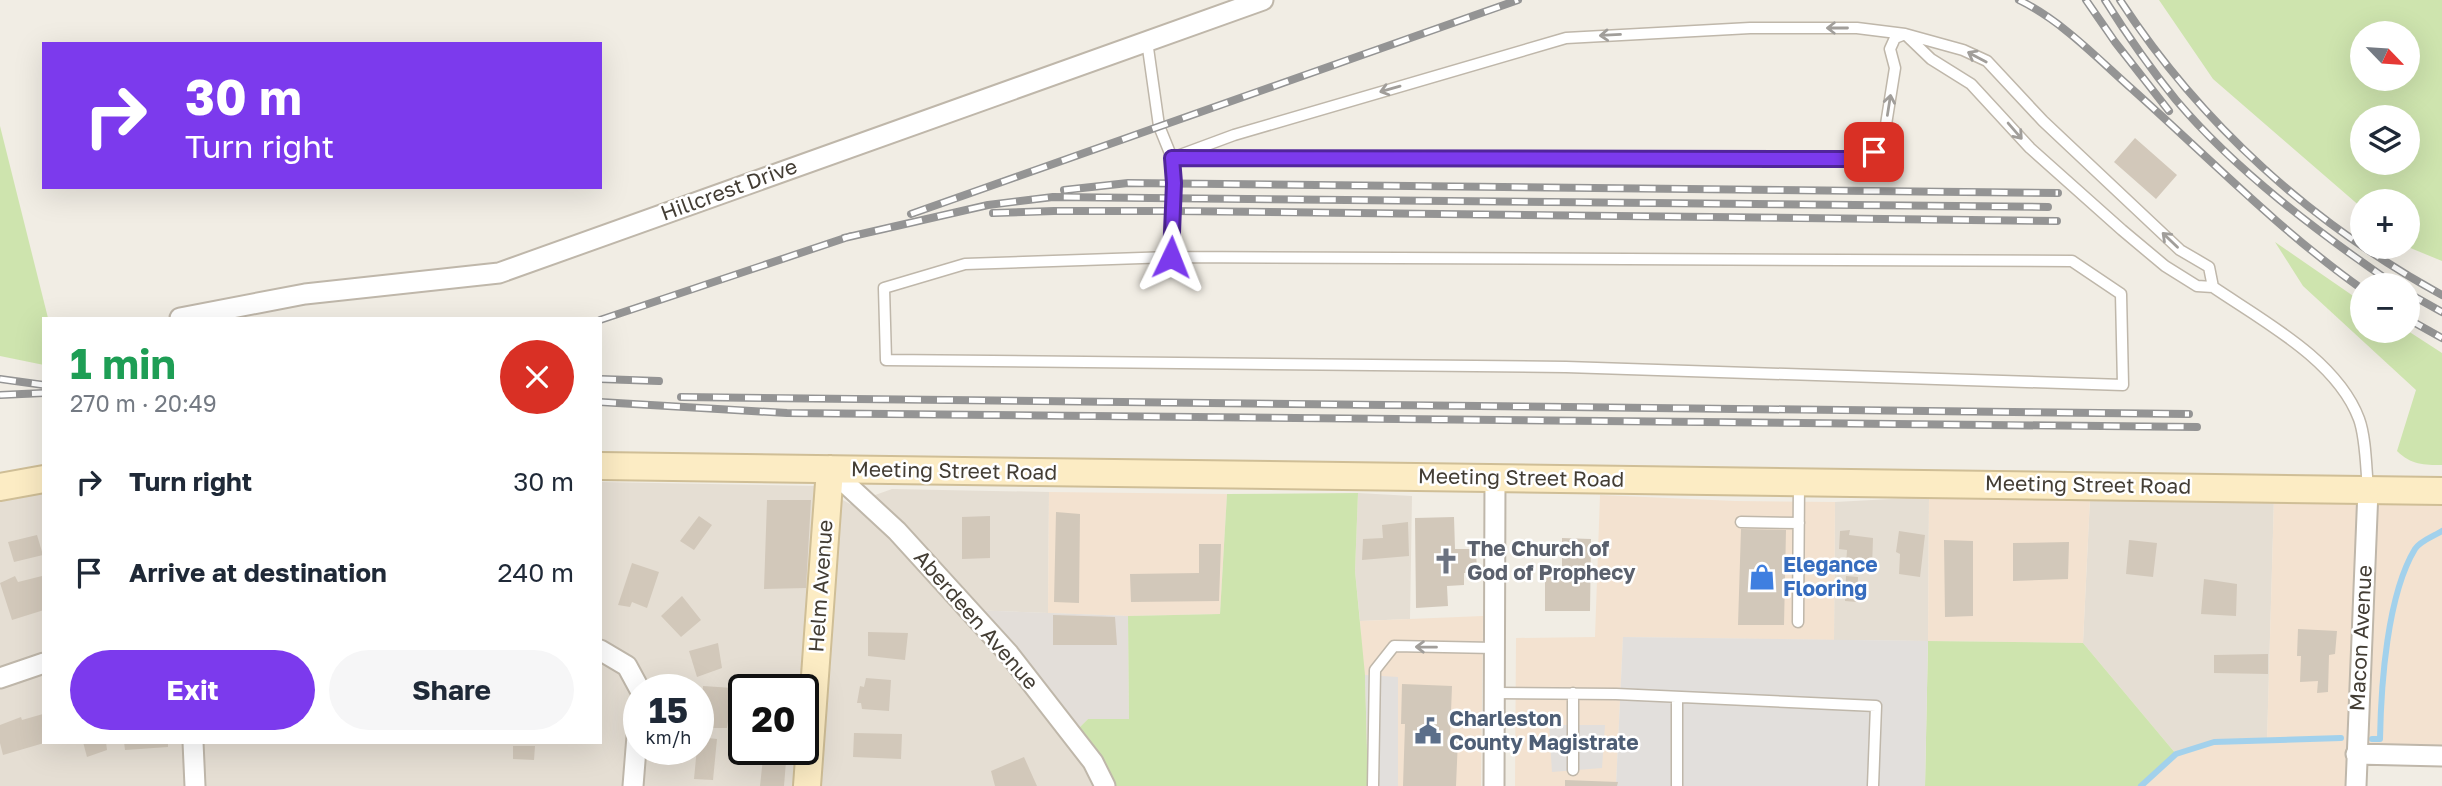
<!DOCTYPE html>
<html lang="en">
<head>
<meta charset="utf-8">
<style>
	:root { --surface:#fff; --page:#f6f6f7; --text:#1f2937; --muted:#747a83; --accent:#7c3aed }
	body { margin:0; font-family:"Golos Text",sans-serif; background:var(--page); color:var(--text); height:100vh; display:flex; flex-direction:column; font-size:26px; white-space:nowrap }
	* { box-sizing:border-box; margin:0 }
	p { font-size:23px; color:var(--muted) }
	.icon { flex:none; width:38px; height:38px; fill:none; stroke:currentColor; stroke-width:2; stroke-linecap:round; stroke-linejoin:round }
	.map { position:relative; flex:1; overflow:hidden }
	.details { position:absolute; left:42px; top:317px; width:560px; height:427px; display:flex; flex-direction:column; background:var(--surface); border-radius:0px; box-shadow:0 7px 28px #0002 }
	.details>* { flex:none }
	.top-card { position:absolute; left:42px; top:42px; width:560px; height:147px; border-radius:0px; box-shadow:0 7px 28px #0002; background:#7c3aed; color:#fff; overflow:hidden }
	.needle { width:46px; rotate:115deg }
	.buttons { position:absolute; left:2350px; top:21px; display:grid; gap:14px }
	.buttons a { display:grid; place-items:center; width:70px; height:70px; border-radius:50%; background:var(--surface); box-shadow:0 7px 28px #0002; font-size:35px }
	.speed { position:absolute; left:623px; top:674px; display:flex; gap:14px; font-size:35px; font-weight:700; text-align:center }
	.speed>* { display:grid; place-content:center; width:91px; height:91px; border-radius:50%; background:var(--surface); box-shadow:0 7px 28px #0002; line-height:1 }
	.speed small { font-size:18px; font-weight:400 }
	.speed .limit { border:4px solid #111; border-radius:10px; background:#fff; color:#111 }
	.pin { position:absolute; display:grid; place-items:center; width:60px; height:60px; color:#fff; margin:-30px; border-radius:14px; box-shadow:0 4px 10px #0006 }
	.me { position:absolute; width:77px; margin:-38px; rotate:2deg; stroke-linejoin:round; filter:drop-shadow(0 0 5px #0008) }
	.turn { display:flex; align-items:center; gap:24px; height:147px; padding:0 28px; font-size:32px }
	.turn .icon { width:91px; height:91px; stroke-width:2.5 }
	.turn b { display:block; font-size:49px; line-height:60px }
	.round { display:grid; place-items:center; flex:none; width:74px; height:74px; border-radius:37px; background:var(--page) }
	.summary { display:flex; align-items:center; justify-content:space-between; height:119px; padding:0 28px }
	h1 { font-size:42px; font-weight:700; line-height:52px; color:#1e9e55 }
	.action { display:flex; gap:14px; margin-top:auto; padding:14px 28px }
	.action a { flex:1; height:80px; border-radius:42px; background:var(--accent); color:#fff; font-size:28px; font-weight:700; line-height:80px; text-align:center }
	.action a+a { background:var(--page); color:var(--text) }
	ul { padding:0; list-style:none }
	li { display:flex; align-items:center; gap:21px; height:91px; padding:0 28px }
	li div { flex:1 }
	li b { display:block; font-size:26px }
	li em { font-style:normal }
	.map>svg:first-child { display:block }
</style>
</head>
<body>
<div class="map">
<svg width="2442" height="786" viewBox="0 0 2442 786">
	<rect width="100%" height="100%" fill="#f1ede4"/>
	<path fill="#e5ded3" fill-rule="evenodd" d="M600,482L818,486L850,504L892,489L1049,492L1048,613L970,610L1105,786H0V499L44,490V742H600ZM639,690H698V749H639ZM744,690H803V749H744Z
		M1358,493L1412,496L1410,619L1360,621L1355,571Z
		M1929,497L1928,641L1834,640L1835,502Z
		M2090,498H2274L2267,742H2214L2176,754L2083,643Z"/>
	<path fill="#f3e2d0" d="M2442,491V756L2356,754V786H2141L2176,754L2214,742L2267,741L2274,498Z
		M1049,492L1227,494L1220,614L1128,616L1048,613Z
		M1600,495L1735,501L1835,502L1834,640L1623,637L1616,786H1515L1516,638L1595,637Z
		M1929,497L2090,498L2083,643L1928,641Z
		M1483,616L1481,786H1368L1360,621Z"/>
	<path fill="#e3ded9" d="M969,610L1128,616L1129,720L1088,719L1072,735Z"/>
	<path fill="#cee4ae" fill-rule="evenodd" d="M2159,0H2442V261L2408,247V201H2362V208L2213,79ZM2362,33H2408V79H2362ZM2362,117H2408V163H2362Z
		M0,126L48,318H44V365L0,356Z
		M2275,242L2362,302V331H2408L2442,353V465C2424,465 2411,465 2397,451L2416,390L2303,286Z
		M1358,493L1355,571L1365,675L1368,786H1105L1072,735L1088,719H1129L1128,616L1220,614L1227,494Z
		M1928,641L2083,643L2176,754L2141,786H1925Z"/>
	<path fill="#e2dfdc" d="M1623,637L1928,641L1925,786H1616Z
		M1365,675L1398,677V786H1368Z
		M1549,725H1605L1602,768L1552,772Z"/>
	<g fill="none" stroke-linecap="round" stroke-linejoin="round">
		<path stroke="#a2d1ec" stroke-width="6" d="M2372,739H2380C2381,685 2387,595 2415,549C2420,541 2434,536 2442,531
			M2141,786L2176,754L2214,742L2341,738"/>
	</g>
	<path fill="#d2c8ba" d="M2135,138L2177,175L2156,199L2114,162Z
		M767,500H811L806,588L764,589Z
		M1056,512L1080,514L1079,603L1054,602Z
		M699,516L712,525L694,550L680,541Z
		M990,516V558L962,559V517Z
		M1454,517L1455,549H1476L1477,573H1464V585L1447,586L1448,606L1416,608L1415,518Z
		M1408,522L1409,556L1362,560L1363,539L1383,538L1382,525Z
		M1741,529L1786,530L1784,625H1738Z
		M1850,530L1849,535L1873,538L1872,568L1846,566L1847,550L1839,549L1840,531Z
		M1899,531L1925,535L1920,577L1899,574L1900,554L1896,552Z
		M37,535L43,555L14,562L8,542Z
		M1562,538L1591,539L1590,611H1545V572H1562Z
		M1944,540L1973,541V616L1945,617Z
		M2129,540L2157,543L2153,577L2126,574Z
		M2069,542L2068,579L2013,581V543Z
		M1199,544H1221L1219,601L1131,602L1130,574L1199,573Z
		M632,563L659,572L647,608L632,602L630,607L618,605Z
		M15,576L18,582L42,576L44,610L12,620L0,583Z
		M1846,576L1858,577L1857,602L1845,601Z
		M2204,579L2237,584L2236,616L2201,614Z
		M682,596L701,620L681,637L661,616Z
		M1053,615L1115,617L1117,645H1053Z
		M2298,629L2337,631L2335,654L2329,655L2328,692L2317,693L2318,681L2300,682L2301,656H2297Z
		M868,632L908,633L905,660L868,656Z
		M718,643L722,668L697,677L689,651Z
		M2268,654V674L2214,673V655Z
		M866,678L891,680L889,711L862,709L861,703H857L860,686L864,687Z
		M758,682L789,685V690H758Z
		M1402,684L1452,686L1450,738L1458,739L1456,786H1403L1405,724H1401Z
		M703,686L733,688L727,728H698V704H702Z
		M43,714L44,743L3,755L0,743V725L21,717L22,720Z
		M854,733L902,734L901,759L853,757Z
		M698,737L717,739L713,780L694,779Z
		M83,742H106L107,750L87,757Z
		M124,742H168V747L125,750Z
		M513,746H535L534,760L513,759Z
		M764,749H787L784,786H760Z
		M1024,757L1037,786H995L991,771Z
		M1565,780L1618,782L1617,786H1565Z"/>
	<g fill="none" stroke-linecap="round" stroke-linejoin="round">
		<g stroke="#bfb7aa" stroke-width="13">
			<path id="lane" d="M1147,41L1159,126L1172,158L1174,183L1171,257
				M1180,155L1234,135L1566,38L1750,28H1857L1905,34L1963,50L1987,61L2043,121L2180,250L2209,267L2213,287
				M1172,158L1862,159L1874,152L1884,137L1895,68L1890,49L1895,38L1905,34L1931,59L1971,84L2030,148L2122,230L2165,266L2197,286L2213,287C2263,321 2337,360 2359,419C2366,438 2366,469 2368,489
				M1171,257L2072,261L2121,294L2123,385L1566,367L886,360L884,288L965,264Z
				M1741,522L1799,523
				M1798,622L1799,482
				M1494,693L1616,694L1876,706L1873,786
				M1573,693V770
				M1373,786L1375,670L1394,646L1494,648
				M1677,786V698"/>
		</g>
		<g stroke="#bfb7aa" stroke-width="23">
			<path id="street" d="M180,318L305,294L499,273L1263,0
				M830,469L897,531L1009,654L1093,762L1105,786
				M600,650L627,666L640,690
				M0,678L44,663
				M193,742L195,786
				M2356,754L2442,756
				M633,786L639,711
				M1494,786L1495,478
				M2356,786L2368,490"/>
		</g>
		<g stroke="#cfbe96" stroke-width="30">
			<path id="secondary" d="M600,466L2442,491
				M0,487L44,479
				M807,786L830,469"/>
		</g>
		<use href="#lane" stroke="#fff" stroke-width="10"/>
		<use href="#street" stroke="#fff" stroke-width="19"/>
		<use href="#secondary" stroke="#fcecc4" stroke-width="26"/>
		<g stroke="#949494" stroke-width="8">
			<path id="rail" d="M2019,0C2062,21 2097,58 2132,89C2208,157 2279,230 2362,289
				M2086,0L2115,42L2169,111
				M2105,0C2127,35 2150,68 2176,100C2236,171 2319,233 2395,285
				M2120,0C2201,124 2312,224 2442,295
				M1064,190L1128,183L2058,193
				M993,213L1054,211H1173L2057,221
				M911,214L1518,0
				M844,238L988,205L1053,197L2048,207
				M2408,293L2442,312
				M2408,319L2442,338
				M600,320L851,236
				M0,379L44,385
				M600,379L659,381
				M0,395L44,393
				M681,397L2189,414
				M600,402L787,413L2197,427"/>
		</g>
		<use href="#rail" stroke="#fff" stroke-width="5" stroke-dasharray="16" stroke-linecap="butt"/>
	</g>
	<defs><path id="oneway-shaft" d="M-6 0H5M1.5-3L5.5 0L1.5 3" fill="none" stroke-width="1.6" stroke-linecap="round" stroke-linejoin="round" transform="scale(1.75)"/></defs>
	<g stroke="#a19e9a">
		<use href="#oneway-shaft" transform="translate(1837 28) rotate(-180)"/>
		<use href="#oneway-shaft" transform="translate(1610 35) rotate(177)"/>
		<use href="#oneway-shaft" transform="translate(1977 57) rotate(-152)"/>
		<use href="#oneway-shaft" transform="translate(1390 89) rotate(164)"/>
		<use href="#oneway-shaft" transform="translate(1889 105) rotate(-81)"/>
		<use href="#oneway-shaft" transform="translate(2015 131) rotate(49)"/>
		<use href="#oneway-shaft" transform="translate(2170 240) rotate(-136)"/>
		<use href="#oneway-shaft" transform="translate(1426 647) rotate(-179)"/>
	</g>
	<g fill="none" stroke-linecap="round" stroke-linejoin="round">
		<g stroke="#51269a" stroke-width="18">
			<path id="route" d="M1171,257L1174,183L1172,158L1862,159L1874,152"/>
		</g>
		<use href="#route" stroke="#7c3aed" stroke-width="12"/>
	</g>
	<defs>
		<g id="church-bare" transform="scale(2.1)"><path d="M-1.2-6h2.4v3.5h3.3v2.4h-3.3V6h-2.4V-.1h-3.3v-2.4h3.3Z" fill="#6b7280" stroke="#fff" stroke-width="2.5" paint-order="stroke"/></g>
		<g id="shop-bare" transform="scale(2.1)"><path d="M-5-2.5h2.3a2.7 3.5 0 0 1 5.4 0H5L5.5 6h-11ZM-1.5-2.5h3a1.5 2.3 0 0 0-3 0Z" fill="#3f7fe0" stroke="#fff" stroke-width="2.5" paint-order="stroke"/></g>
		<g id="civic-bare" transform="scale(2.1)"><path d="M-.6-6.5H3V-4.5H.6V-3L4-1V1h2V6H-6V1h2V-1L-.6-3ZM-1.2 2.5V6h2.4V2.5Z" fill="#5c6f8a" stroke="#fff" stroke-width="2.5" paint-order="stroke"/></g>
	</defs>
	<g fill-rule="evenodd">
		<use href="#church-bare" x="1446" y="561"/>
		<use href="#shop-bare" x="1762" y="577"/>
		<use href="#civic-bare" x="1428" y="731"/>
	</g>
	<g text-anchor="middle" stroke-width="5" stroke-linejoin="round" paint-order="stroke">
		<g font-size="21" fill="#433d34" stroke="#fff">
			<text transform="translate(729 190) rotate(-20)" y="7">Hillcrest Drive</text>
			<text transform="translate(954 471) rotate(1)" y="7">Meeting Street Road</text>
			<text transform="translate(1521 478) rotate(1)" y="7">Meeting Street Road</text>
			<text transform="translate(2088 485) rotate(1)" y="7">Meeting Street Road</text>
			<text transform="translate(821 586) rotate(-86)" y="7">Helm Avenue</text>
			<text transform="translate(976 620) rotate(49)" y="7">Aberdeen Avenue</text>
			<text transform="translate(2361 638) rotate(-87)" y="7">Macon Avenue</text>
		</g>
		<g font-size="21" font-weight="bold" fill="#5b616d" stroke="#fff" text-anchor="start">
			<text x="1467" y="556">The Church of<tspan x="1467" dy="24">God of Prophecy</tspan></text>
		</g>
		<g font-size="21" font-weight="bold" fill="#366cbe" stroke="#fff" text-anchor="start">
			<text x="1783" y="572">Elegance<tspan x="1783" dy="24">Flooring</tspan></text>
		</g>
		<g font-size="21" font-weight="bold" fill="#4e5e75" stroke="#fff" text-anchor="start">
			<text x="1449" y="726">Charleston<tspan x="1449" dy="24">County Magistrate</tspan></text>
		</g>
	</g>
</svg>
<div class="buttons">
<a><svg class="needle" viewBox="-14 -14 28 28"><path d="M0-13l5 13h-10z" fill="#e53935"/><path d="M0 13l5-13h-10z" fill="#747a83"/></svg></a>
<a><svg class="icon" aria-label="layers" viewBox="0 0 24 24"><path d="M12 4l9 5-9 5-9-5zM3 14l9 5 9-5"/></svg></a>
<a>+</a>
<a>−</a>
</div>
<div class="speed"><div>15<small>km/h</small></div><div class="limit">20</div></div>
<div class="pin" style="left:1874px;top:152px;background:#d93025"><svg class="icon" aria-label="arrive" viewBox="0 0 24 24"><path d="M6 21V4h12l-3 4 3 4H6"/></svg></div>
<svg class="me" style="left:1171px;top:257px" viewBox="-20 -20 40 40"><path d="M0-17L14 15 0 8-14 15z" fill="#7c3aed" stroke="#fff" stroke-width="4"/></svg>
<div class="top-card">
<div class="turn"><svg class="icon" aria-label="right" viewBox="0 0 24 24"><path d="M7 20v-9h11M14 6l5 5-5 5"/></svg><div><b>30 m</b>Turn right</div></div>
</div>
<section class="details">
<div class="summary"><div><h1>1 min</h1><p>270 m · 20:49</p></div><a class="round" style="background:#d93025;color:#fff"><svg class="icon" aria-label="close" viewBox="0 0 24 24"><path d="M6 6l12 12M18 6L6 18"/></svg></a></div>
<ul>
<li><svg class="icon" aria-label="right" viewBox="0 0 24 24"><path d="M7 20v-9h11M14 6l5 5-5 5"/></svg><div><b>Turn right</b></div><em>30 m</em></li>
<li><svg class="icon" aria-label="arrive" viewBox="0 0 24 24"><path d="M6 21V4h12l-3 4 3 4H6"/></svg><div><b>Arrive at destination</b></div><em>240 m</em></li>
</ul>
<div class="action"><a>Exit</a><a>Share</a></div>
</section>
</div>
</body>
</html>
